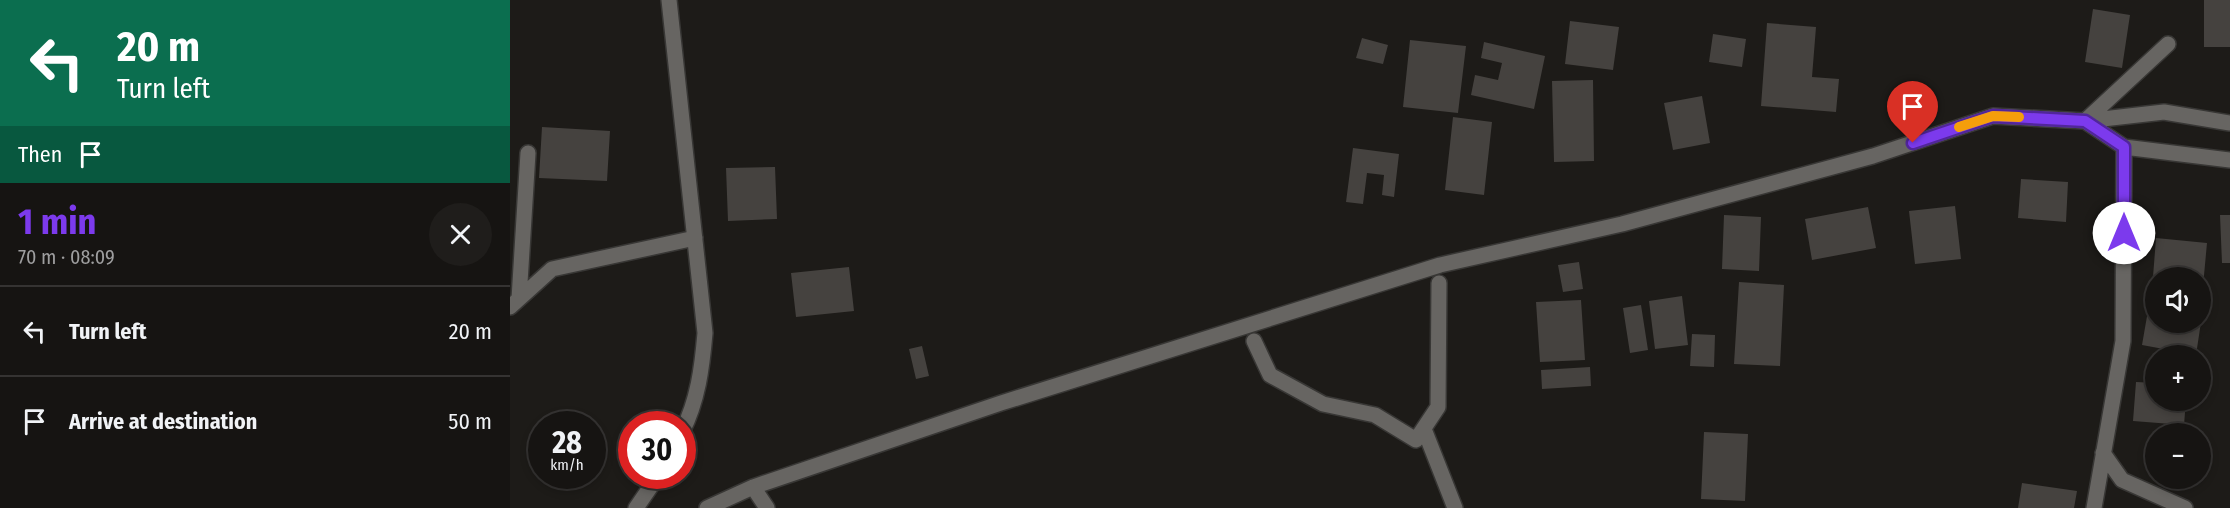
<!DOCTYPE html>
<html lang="en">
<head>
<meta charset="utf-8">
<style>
	:root { --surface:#161412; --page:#1f1d1b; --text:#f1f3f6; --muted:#9e9e9f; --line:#353332; --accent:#7c3aed }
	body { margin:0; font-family:"Fira Sans Condensed",sans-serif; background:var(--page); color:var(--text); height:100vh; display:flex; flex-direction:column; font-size:22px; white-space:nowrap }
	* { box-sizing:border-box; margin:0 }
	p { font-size:20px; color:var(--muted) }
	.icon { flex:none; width:33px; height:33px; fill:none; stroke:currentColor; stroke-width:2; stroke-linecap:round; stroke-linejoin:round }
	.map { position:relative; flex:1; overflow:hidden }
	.side { display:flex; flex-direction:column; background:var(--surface); width:510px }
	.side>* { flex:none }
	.top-card { background:#0b6e4f; color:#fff; overflow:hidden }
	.controls { position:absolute; left:1635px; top:267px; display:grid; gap:12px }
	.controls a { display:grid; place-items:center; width:66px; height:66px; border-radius:50%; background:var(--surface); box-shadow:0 3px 9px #0003,0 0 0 2px var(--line); font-size:30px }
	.speed { position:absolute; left:18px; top:411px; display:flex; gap:12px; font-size:30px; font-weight:700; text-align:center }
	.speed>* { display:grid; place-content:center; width:78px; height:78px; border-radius:50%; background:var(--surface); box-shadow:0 3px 9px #0003,0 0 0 2px var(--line); line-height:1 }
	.speed small { font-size:15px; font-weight:400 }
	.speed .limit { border:9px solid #d22; background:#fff; color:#111 }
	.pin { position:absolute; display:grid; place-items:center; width:51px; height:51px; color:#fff; margin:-62px -26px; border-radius:50% 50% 50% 0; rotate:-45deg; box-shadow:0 0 6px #0007 }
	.pin .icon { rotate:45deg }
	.me { position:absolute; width:66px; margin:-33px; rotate:0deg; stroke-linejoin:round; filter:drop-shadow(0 0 4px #0008) }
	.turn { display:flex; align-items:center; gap:21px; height:126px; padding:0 18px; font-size:27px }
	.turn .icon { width:78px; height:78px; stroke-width:2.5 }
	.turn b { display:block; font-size:42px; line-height:51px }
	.then { display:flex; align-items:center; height:57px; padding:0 18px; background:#0003; gap:12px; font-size:22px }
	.round { display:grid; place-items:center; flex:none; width:63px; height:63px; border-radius:32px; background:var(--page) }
	.overview { display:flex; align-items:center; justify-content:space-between; height:102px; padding:0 18px }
	h1 { font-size:36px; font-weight:700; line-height:45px; color:var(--accent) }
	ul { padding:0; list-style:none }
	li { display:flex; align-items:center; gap:18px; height:90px; padding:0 18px; border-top:2px solid var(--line) }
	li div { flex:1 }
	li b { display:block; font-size:22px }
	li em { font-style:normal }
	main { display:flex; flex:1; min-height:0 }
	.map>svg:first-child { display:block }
</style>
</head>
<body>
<main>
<section class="side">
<div class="top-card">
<div class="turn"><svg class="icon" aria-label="left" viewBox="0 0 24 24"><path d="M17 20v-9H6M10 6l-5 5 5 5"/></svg><div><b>20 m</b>Turn left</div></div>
<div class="then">Then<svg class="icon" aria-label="arrive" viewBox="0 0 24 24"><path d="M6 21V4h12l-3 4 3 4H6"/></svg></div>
</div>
<div class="overview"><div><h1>1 min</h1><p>70 m · 08:09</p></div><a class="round"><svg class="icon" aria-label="close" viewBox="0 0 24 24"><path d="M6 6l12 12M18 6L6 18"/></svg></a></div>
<ul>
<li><svg class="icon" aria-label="left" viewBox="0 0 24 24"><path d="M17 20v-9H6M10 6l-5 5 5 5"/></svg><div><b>Turn left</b></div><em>20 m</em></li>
<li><svg class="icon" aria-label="arrive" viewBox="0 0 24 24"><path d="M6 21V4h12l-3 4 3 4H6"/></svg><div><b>Arrive at destination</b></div><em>50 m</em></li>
</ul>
</section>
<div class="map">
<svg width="1720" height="508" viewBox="0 0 1720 508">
	<rect width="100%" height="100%" fill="#1d1b18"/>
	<path fill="#45423f" d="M1694,0H1720V47H1694Z
		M1583,9L1620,15L1612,68L1575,62Z
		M1060,21L1109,27L1103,70L1055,64Z
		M1257,23L1306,27L1302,77L1329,79L1326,112L1251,106Z
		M1203,34L1236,39L1232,67L1199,62Z
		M852,38L878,45L873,64L846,58Z
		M900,40L956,46L948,113L893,107Z
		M974,42L1035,56L1024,109L961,95L965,75L988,80L992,63L971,58Z
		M1083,80L1084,161L1044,162L1042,81Z
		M1192,96L1200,143L1163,150L1154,103Z
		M943,117L982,122L974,195L935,190Z
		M32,127L100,131L97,181L29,178Z
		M843,148L889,154L884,197L872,195L874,175L857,173L853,204L836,202Z
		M265,167L267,219L218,221L216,168Z
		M1511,179L1558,182L1556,222L1508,218Z
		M1445,206L1451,259L1405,264L1399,211Z
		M1358,207L1366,248L1302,260L1295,219Z
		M1214,215L1251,217L1249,271L1212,269Z
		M1710,215H1720V263H1712Z
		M1646,238L1697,243L1692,297L1690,278H1646V291L1642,290Z
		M1069,262L1073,289L1053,292L1048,265Z
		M339,267L344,311L286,317L281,273Z
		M1229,282L1274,285L1270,366L1224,364Z
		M1172,296L1178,345L1145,349L1139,301Z
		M1640,299L1646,300V322H1691L1686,355L1632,345Z
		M1071,300L1075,360L1030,362L1026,302Z
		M1131,305L1138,350L1120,353L1113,308Z
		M1182,334L1205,335L1204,367L1180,366Z
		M412,346L419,376L406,379L399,349Z
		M1080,367L1081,386L1032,389L1031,370Z
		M1626,382L1646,383V400H1676L1674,425L1623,421Z
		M1644,431L1672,432V434H1646V449H1643Z
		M1194,432L1238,434L1235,501L1191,499Z
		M1512,483L1567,491L1564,508H1508Z"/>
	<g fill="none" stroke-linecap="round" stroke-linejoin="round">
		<g stroke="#383735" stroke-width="18">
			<path id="minor" d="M159,0L195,333C192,368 188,400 172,432
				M1658,44L1575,121L1614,147L1720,160
				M9,299L18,153
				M0,307L42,269L185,238
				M744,341L760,375L813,404L865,415L906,440L928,407L929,283
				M914,429L945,508
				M1593,453L1612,480L1675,508
				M243,487L257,508
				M126,508L148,476
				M197,508L243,487L491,403L930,265L1112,224L1363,156L1483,116L1575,121L1654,112L1720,123
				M1584,508L1613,341L1614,147"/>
		</g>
		<use href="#minor" stroke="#676562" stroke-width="15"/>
	</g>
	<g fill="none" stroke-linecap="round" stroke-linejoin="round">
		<g stroke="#51269a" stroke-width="15">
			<path id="route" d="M1403,143L1483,116L1575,121L1614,147V233"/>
		</g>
		<use href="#route" stroke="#7c3aed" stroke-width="10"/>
		<path stroke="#f59e0b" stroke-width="10" d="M1449,127L1483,116L1509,117"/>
	</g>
</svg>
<div class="controls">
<a><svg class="icon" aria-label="sound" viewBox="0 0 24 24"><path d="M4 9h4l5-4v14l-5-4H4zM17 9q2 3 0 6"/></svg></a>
<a>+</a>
<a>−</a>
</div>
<div class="speed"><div>28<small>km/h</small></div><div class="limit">30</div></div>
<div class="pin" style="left:1403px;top:143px;background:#d93025"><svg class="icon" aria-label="arrive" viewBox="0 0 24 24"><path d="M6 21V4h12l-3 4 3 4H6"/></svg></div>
<svg class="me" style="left:1614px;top:233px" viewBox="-20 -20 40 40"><circle r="19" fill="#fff"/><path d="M0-13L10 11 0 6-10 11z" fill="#7c3aed"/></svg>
</div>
</main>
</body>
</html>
